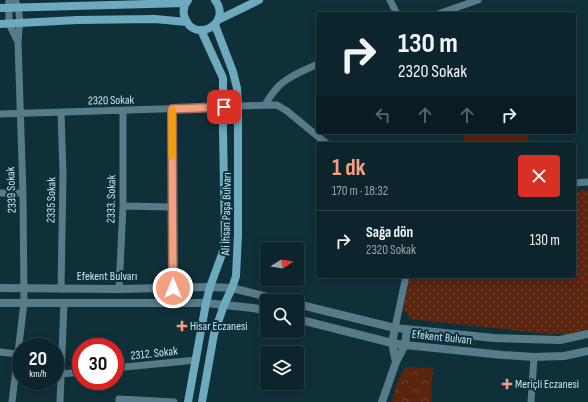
<!DOCTYPE html>
<html lang="tr">
<head>
<meta charset="utf-8">
<style>
	:root { --surface:#0c242b; --page:#152c33; --text:#f1f3f6; --muted:#9aa4a9; --line:#2c4147; --accent:#f2a080 }
	body { margin:0; font-family:"Sofia Sans Condensed",sans-serif; background:var(--page); color:var(--text); height:100vh; display:flex; flex-direction:column; font-size:15px; white-space:nowrap }
	* { box-sizing:border-box; margin:0 }
	p { font-size:13px; color:var(--muted) }
	.icon { flex:none; width:22px; height:22px; fill:none; stroke:currentColor; stroke-width:2; stroke-linecap:round; stroke-linejoin:round }
	.map { position:relative; flex:1; overflow:hidden }
	.details { position:absolute; left:316px; top:142px; width:260px; height:136px; display:flex; flex-direction:column; background:var(--surface); border-radius:4px; box-shadow:0 2px 10px #0003,0 0 0 1px var(--line) }
	.details>* { flex:none }
	.hud { position:absolute; left:316px; top:12px; width:260px; height:122px; border-radius:4px; box-shadow:0 2px 10px #0003,0 0 0 1px var(--line); background:#0c242b; color:var(--text); overflow:hidden }
	.needle { width:26px; rotate:78deg }
	.controls { position:absolute; left:260px; top:242px; display:grid; gap:8px }
	.controls a { display:grid; place-items:center; width:44px; height:44px; border-radius:4px; background:var(--surface); box-shadow:0 2px 10px #0003,0 0 0 1px var(--line); font-size:20px }
	.speed { position:absolute; left:12px; top:338px; display:flex; gap:8px; font-size:20px; font-weight:700; text-align:center }
	.speed>* { display:grid; place-content:center; width:52px; height:52px; border-radius:50%; background:var(--surface); box-shadow:0 2px 10px #0003,0 0 0 1px var(--line); line-height:1 }
	.speed small { font-size:10px; font-weight:400 }
	.speed .limit { border:6px solid #d22; background:#fff; color:#111 }
	.pin { position:absolute; display:grid; place-items:center; width:34px; height:34px; color:#fff; margin:-17px; border-radius:8px; box-shadow:0 2px 6px #0006 }
	.me { position:absolute; width:44px; margin:-22px; rotate:0deg; stroke-linejoin:round; filter:drop-shadow(0 0 3px #0008) }
	.turn { display:flex; align-items:center; gap:14px; height:84px; padding:0 16px; font-size:18px }
	.turn .icon { width:52px; height:52px; stroke-width:2.5 }
	.turn b { display:block; font-size:28px; line-height:34px }
	.lanes { display:flex; align-items:center; height:38px; padding:0 16px; background:#0003; justify-content:center; gap:20px; direction:ltr }
	.lanes .off { opacity:.35 }
	.round { display:grid; place-items:center; flex:none; width:42px; height:42px; border-radius:4px; background:var(--page) }
	.overview { display:flex; align-items:center; justify-content:space-between; height:68px; padding:0 16px }
	h1 { font-size:24px; font-weight:700; line-height:30px; color:var(--accent) }
	ul { padding:0; list-style:none }
	li { display:flex; align-items:center; gap:12px; height:60px; padding:0 16px; border-top:1px solid var(--line) }
	li div { flex:1 }
	li b { display:block; font-size:15px }
	li em { font-style:normal }
	.map>svg:first-child { display:block }
</style>
</head>
<body>
<div class="map">
<svg width="588" height="402" viewBox="0 0 588 402">
	<defs>
		<pattern id="grass-dots" width="8" height="8" patternUnits="userSpaceOnUse"><rect width="8" height="8" fill="#5a240e"/><path d="M2 2h.1M6 6h.1" fill="none" stroke="#704432" stroke-width="1.8" stroke-linecap="round"/></pattern>
		<pattern id="park-crowns" width="20" height="18" patternUnits="userSpaceOnUse"><rect width="20" height="18" fill="#5a240e"/><path d="M2 6a3 3 0 1 1 6 0M12 15a3 3 0 1 1 6 0" fill="none" stroke="#704432"/></pattern>
	</defs>
	<rect width="100%" height="100%" fill="#103039"/>
	<path fill="url(#grass-dots)" d="M588,190V329L570,334H550L411,319L403,309L410,276H574V191Z"/>
	<path fill="url(#park-crowns)" d="M405,367L433,368L431,402H392L397,383Z"/>
	<path fill="#5a240e" d="M463,132H527L529,144H465Z"/>
	<g fill="none" stroke-linecap="round" stroke-linejoin="round">
		<path stroke="#577c89" stroke-width="7" d="M9,0V24L18,42
			M390,0L397,14
			M438,14L478,0
			M265,105C269,98 274,90 281,84C291,75 305,70 318,64
			M238,106L277,105L287,111L327,144
			M172,109L173,287
			M0,114L224,107
			M574,183L588,182
			M0,193H23
			M123,206L172,207
			M61,289L63,174L61,112
			M119,289L123,206V110
			M395,328L406,276
			M0,352L18,354
			M115,368L196,360
			M62,374L81,372
			M12,402L24,303L23,193L18,42C19,27 22,14 15,0
			M60,402L64,303
			M119,402V399L174,402
			M531,402L534,357"/>
		<path stroke="#577c89" stroke-width="8" d="M0,288L119,289L210,287L232,288L284,301
			M0,303H206L253,308L267,311
			M297,304L395,328L494,338L560,340L588,334
			M297,319L392,343L405,345L503,355L534,357L564,356L588,351
			M395,328L392,343L396,362
			M382,402L396,362L405,345L407,329"/>
		<path stroke="#6eaabe" stroke-width="8" d="M188,0C184,5 182,11 185,18C194,44 233,24 215,0
			M0,8L185,3
			M218,20L259,0
			M0,24L77,20L155,19L187,22
			M188,402L206,303L210,287L225,246L223,130V78L201,30
			M202,402L214,334L224,305L232,288L236,276L238,235V106L237,88L233,72L215,25"/>
	</g>
	<g fill="none" stroke-linecap="round" stroke-linejoin="round">
		<g stroke="#9d6853" stroke-width="10">
			<path id="route" d="M173,288L172,109L224,107"/>
		</g>
		<use href="#route" stroke="#f2a080" stroke-width="7"/>
		<path stroke="#f59e0b" stroke-width="7" d="M172,110V156"/>
	</g>
	<g fill="#f2a080" stroke="#103039" stroke-width="1.5">
		<path d="M180 320h4v4h4v4h-4v4h-4v-4h-4v-4h4z"/>
		<path d="M505 378h4v4h4v4h-4v4h-4v-4h-4v-4h4z"/>
	</g>
	<g text-anchor="middle" stroke-width="4" stroke-linejoin="round" paint-order="stroke">
		<g font-size="12" fill="#bde9f9" stroke="#103039">
			<text transform="translate(111 100) rotate(-1)" y="4">2320 Sokak</text>
			<text transform="translate(11 190) rotate(-92)" y="4">2339 Sokak</text>
			<text transform="translate(111 199) rotate(-89)" y="4">2333. Sokak</text>
			<text transform="translate(51 200) rotate(-89)" y="4">2335 Sokak</text>
			<text transform="translate(226 214) rotate(-89)" y="4">Ali İhsan Paşa Bulvarı</text>
			<text x="107" y="280">Efekent Bulvarı</text>
			<text transform="translate(442 337) rotate(6)" y="4">Efekent Bulvarı</text>
			<text transform="translate(154 353) rotate(-6)" y="4">2312. Sokak</text>
		</g>
		<g font-size="12" fill="#bde9f9" stroke="#103039" text-anchor="start">
			<text x="190" y="330">Hisar Eczanesi</text>
			<text x="515" y="388">Meriçli Eczanesi</text>
		</g>
	</g>
</svg>
<div class="controls">
<a><svg class="needle" viewBox="-14 -14 28 28"><path d="M0-13l5 13h-10z" fill="#e53935"/><path d="M0 13l5-13h-10z" fill="#9aa4a9"/></svg></a>
<a><svg class="icon" aria-label="search" viewBox="0 0 24 24"><circle cx="10" cy="10" r="6"/><path d="M15 15l6 6"/></svg></a>
<a><svg class="icon" aria-label="layers" viewBox="0 0 24 24"><path d="M12 4l9 5-9 5-9-5zM3 14l9 5 9-5"/></svg></a>
</div>
<div class="speed"><div>20<small>km/h</small></div><div class="limit">30</div></div>
<div class="pin" style="left:224px;top:107px;background:#d93025"><svg class="icon" aria-label="arrive" viewBox="0 0 24 24"><path d="M6 21V4h12l-3 4 3 4H6"/></svg></div>
<svg class="me" style="left:173px;top:288px" viewBox="-20 -20 40 40"><circle r="17" fill="#f2a080" stroke="#fff" stroke-width="3"/><path d="M0-11L8 9 0 5-8 9z" fill="#fff"/></svg>
<div class="hud">
<div class="turn"><svg class="icon" aria-label="right" viewBox="0 0 24 24"><path d="M7 20v-9h11M14 6l5 5-5 5"/></svg><div><b>130 m</b>2320 Sokak</div></div>
<div class="lanes"><svg class="icon off" aria-label="left" viewBox="0 0 24 24"><path d="M17 20v-9H6M10 6l-5 5 5 5"/></svg><svg class="icon off" aria-label="ahead" viewBox="0 0 24 24"><path d="M12 20V5M6 11l6-6 6 6"/></svg><svg class="icon off" aria-label="ahead" viewBox="0 0 24 24"><path d="M12 20V5M6 11l6-6 6 6"/></svg><svg class="icon" aria-label="right" viewBox="0 0 24 24"><path d="M7 20v-9h11M14 6l5 5-5 5"/></svg></div>
</div>
<section class="details">
<div class="overview"><div><h1>1 dk</h1><p>170 m · 18:32</p></div><a class="round" style="background:#d93025;color:#fff"><svg class="icon" aria-label="close" viewBox="0 0 24 24"><path d="M6 6l12 12M18 6L6 18"/></svg></a></div>
<ul>
<li><svg class="icon" aria-label="right" viewBox="0 0 24 24"><path d="M7 20v-9h11M14 6l5 5-5 5"/></svg><div><b>Sağa dön</b><p>2320 Sokak</p></div><em>130 m</em></li>
</ul>
</section>
</div>
</body>
</html>
